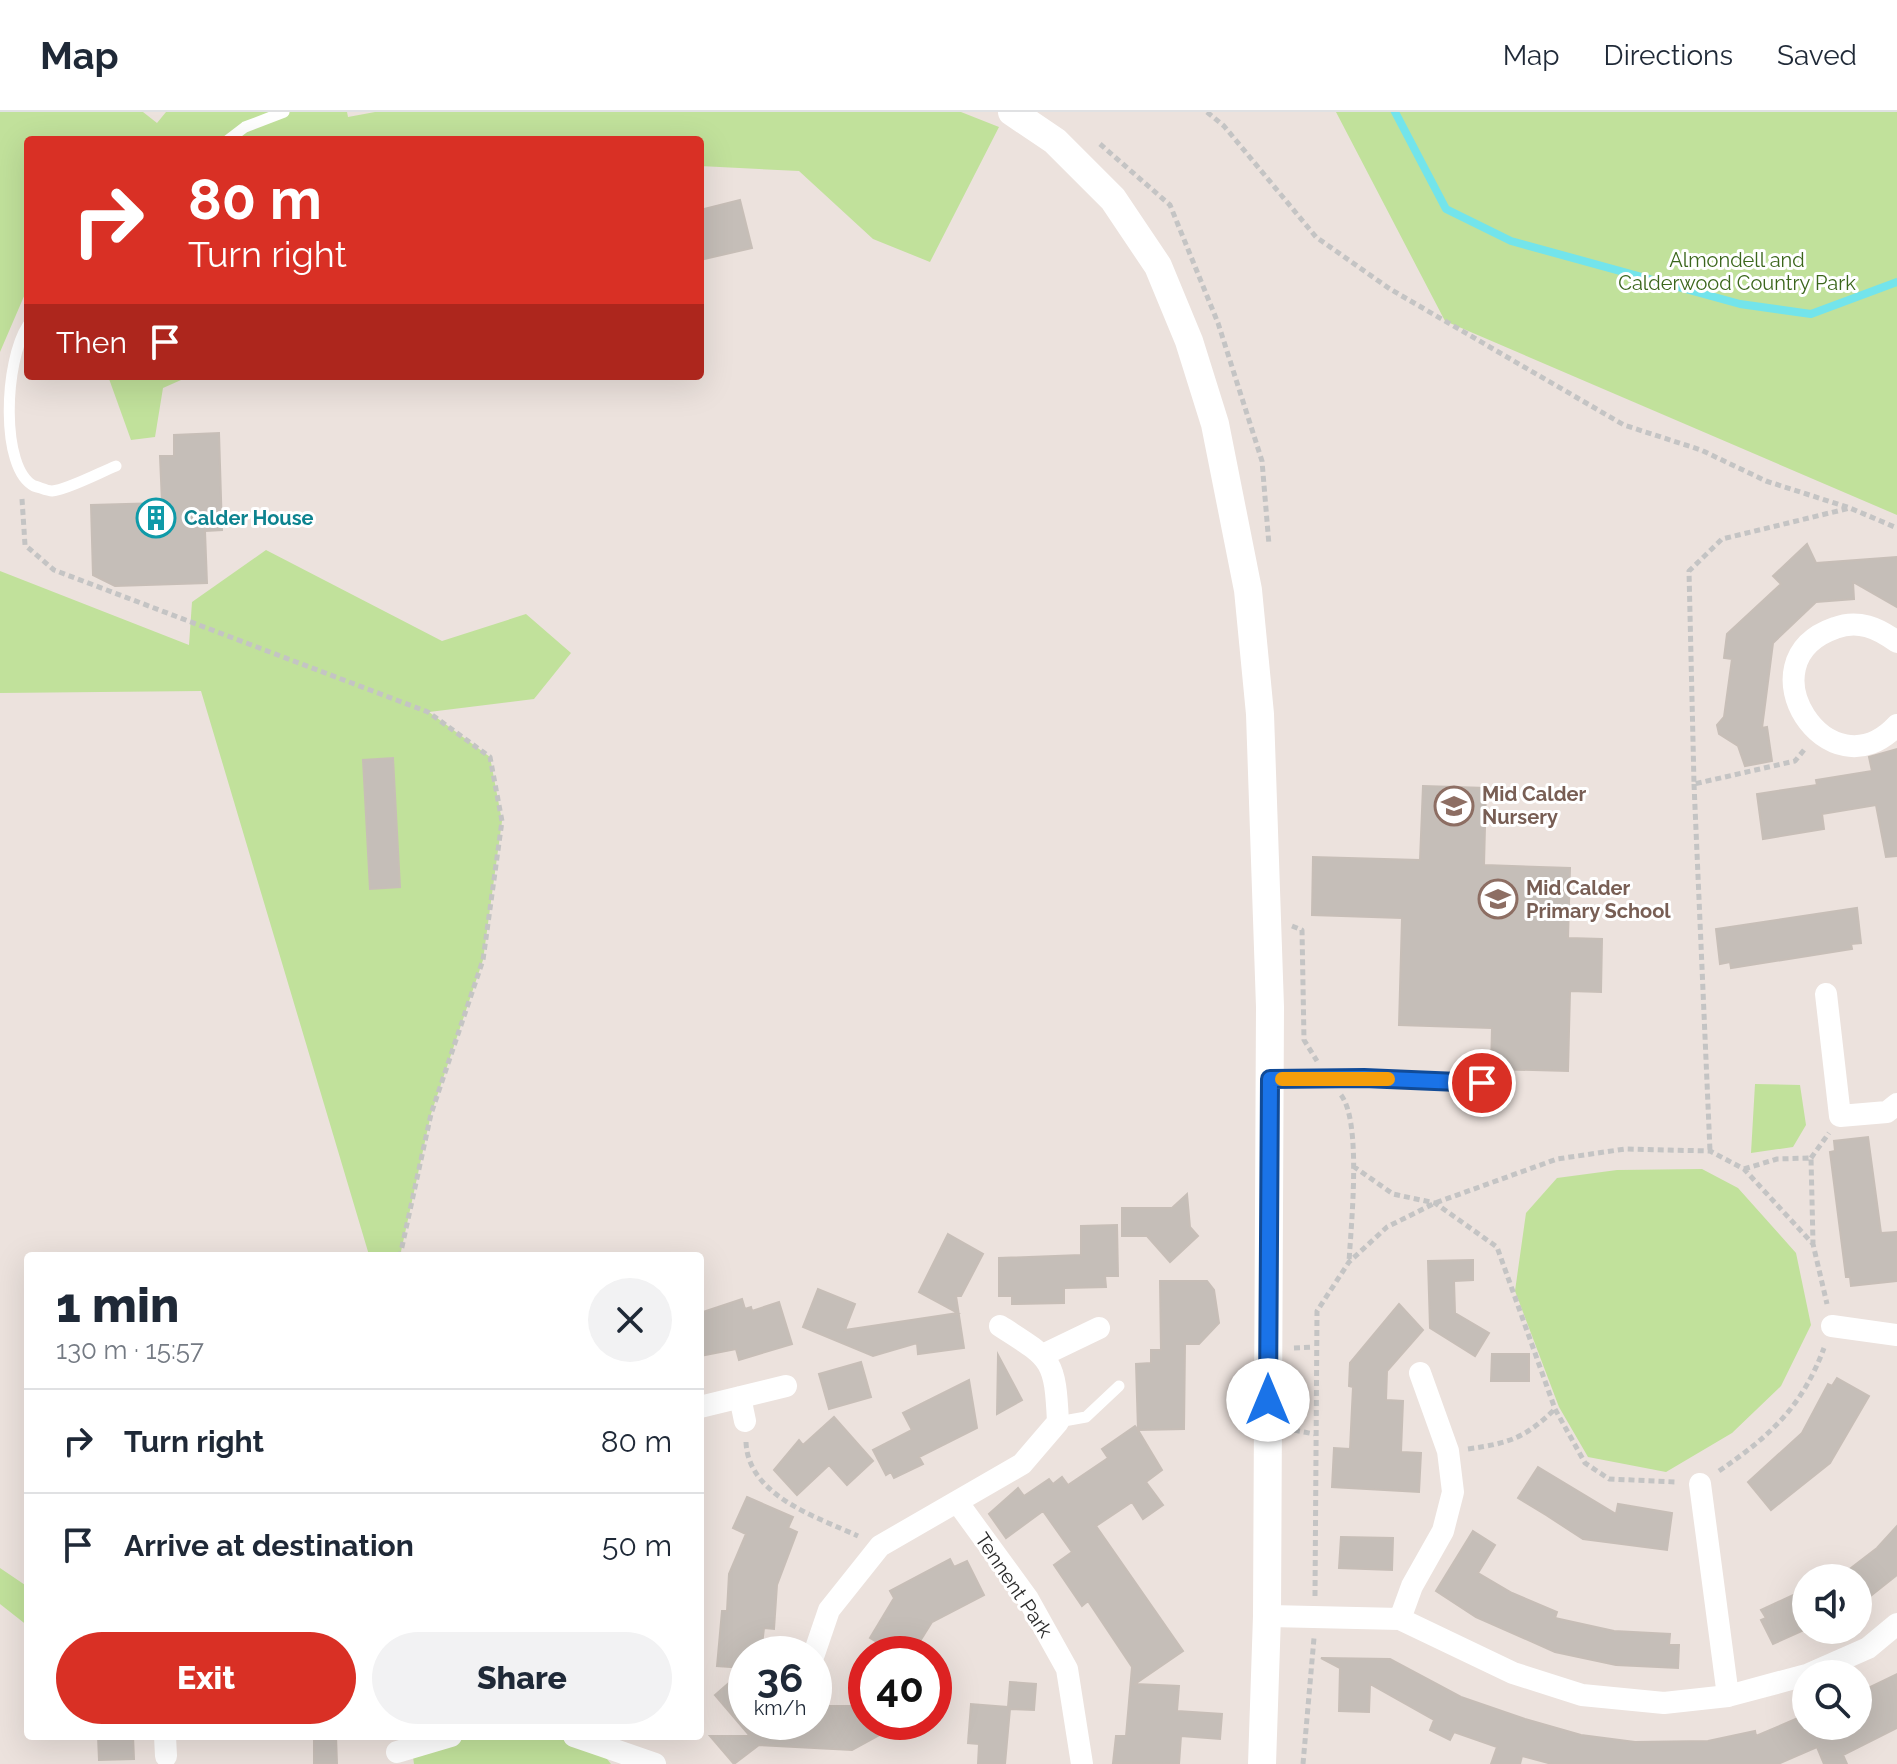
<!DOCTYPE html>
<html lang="en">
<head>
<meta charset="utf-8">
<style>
	:root { --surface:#fff; --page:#f2f2f3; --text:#1f2937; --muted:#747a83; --line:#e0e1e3; --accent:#d93025 }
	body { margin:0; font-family:Raleway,sans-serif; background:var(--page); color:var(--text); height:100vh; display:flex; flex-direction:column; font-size:30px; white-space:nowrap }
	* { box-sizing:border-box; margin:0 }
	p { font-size:26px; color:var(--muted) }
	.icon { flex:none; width:44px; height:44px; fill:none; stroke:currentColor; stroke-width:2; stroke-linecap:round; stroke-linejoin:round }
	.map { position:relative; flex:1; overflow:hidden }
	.panel { position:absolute; left:24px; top:1140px; width:680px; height:488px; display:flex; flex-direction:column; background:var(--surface); border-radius:8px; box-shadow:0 8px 32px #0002 }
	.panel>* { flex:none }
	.banner { position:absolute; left:24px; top:24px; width:680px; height:244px; border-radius:8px; box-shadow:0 8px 32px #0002; background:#d93025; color:#fff; overflow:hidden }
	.buttons { position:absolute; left:1792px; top:1452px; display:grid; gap:16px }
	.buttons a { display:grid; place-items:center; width:80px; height:80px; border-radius:50%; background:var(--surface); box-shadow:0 8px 32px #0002; font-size:40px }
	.speed { position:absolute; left:728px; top:1524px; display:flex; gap:16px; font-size:40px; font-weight:700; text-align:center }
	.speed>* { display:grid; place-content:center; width:104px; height:104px; border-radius:50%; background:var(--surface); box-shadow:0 8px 32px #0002; line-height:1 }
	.speed small { font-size:20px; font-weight:400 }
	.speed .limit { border:12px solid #d22; background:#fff; color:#111 }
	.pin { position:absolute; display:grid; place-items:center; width:68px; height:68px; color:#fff; margin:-34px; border:4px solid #fff; border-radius:50%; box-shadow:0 2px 8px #0007 }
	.me { position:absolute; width:88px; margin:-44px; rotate:0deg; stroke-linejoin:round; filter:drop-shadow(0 0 6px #0008) }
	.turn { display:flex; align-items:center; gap:28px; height:168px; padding:0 32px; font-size:36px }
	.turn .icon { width:104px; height:104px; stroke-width:2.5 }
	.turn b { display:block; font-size:56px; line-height:68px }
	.then { display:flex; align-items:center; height:76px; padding:0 32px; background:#0003; gap:16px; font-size:30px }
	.round { display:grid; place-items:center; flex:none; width:84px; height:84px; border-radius:42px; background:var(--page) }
	.head { display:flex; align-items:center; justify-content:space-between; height:136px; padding:0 32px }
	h1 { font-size:48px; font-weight:800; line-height:60px }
	.primary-button { display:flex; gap:16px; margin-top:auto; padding:16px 32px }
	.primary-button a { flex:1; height:92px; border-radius:48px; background:var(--accent); color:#fff; font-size:32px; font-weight:800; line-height:92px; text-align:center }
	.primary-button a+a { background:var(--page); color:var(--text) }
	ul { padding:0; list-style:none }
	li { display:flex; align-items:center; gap:24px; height:104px; padding:0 32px; border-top:2px solid var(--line) }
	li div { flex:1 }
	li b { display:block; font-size:30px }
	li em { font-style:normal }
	header { display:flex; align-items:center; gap:48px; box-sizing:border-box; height:112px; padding:0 40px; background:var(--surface); border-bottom:2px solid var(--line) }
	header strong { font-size:38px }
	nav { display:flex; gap:44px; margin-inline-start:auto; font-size:28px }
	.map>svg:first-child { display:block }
</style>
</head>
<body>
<header>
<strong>Map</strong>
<nav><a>Map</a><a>Directions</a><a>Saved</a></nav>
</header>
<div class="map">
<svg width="1897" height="1652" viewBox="0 0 1897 1652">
	<rect width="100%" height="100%" fill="#ece2dd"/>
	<path fill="#c1e19b" d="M0,0H143L157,11L166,0H347L348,5L375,0H961L999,15L930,150L873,127L799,59L700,54V28H28V175L0,240Z
		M1336,0H1897V403L1445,209Z
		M108,264H190L163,276L155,325L131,328Z
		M266,438L442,529L526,502L571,541L534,587L429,600L490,645L502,709L483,848L431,1002L400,1144L369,1143L201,579L0,581V459L189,533L192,490Z
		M1755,972L1800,973L1806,1013L1793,1035L1751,1041Z
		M1702,1057L1738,1076L1796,1141L1811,1213L1781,1274L1732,1321L1666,1360L1588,1345L1559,1295L1515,1179L1526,1101L1557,1066L1617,1058Z
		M0,1456L28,1475V1514L0,1492Z
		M410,1624H589L611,1652H414Z"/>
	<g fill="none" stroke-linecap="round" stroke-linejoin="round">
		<path stroke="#73e4eb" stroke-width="8" d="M1395,0L1446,97L1511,129L1740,192L1811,202L1897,170"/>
	</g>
	<path fill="#c5beb8" stroke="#c7beb7" stroke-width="2" d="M740,88L752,136L700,148V98Z
		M219,321L222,418L205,419L207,471L115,474L93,463L91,393L162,391L160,344H174V323Z
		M1807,432L1816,451L1897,445V495L1853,470L1854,487L1816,490L1773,531L1762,616L1767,615L1772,649L1745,654L1738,634L1719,622L1717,613L1724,605L1732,547L1724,546L1727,522L1781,472L1773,464Z
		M1897,637V744L1886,745L1876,693L1822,702L1824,717L1763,727L1757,682L1817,673L1816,668L1872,659L1869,645Z
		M393,646L400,775L370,777L363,648Z
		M1423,674L1486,676L1484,753L1570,756L1568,826L1602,827L1601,880L1570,879L1568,959L1491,957L1492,916L1399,913L1402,806L1312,803L1313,745L1420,748Z
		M1857,796L1861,831L1851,832L1852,837L1731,856L1730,850L1720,852L1716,817Z
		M1868,1025L1881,1121L1897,1120V1169L1851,1174L1850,1165H1846L1830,1040L1835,1039L1834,1029Z
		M1187,1082L1190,1115L1198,1124L1170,1150L1147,1124H1122V1096H1172Z
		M1117,1113L1118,1164H1105L1106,1175L1064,1176V1191L1012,1192V1184H999V1146L1081,1143V1114Z
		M948,1122L983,1142L961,1184H956L964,1236L918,1242L917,1231L873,1244L803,1215L818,1177L855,1192L845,1218L958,1201L919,1180Z
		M1473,1148V1168L1454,1169L1455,1201L1489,1221L1475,1244L1430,1216L1428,1149Z
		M1160,1169H1207L1214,1178L1219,1211L1199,1232H1185L1184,1317L1138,1318L1162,1358L1146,1370L1163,1393L1143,1407L1132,1390L1096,1414L1183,1539L1135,1572L1179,1574L1177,1599L1222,1602L1220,1627L1181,1624L1179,1652L1113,1651L1116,1624H1126L1132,1555L1088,1489L1082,1494L1054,1453L1072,1440L1043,1399L1006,1426L989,1402L1018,1376L1024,1384L1049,1367L1053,1372L1062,1365L1068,1373L1108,1346L1102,1337L1135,1314L1138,1318L1136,1252L1151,1251V1238H1161Z
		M742,1187L745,1197L751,1195L752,1199L779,1190L792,1232L739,1248L736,1237L700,1244V1201Z
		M1399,1192L1423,1218L1387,1259L1386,1288L1403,1289L1401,1340L1421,1341L1419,1380L1332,1375L1334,1336L1350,1337L1353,1275L1349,1274L1350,1251Z
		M1492,1242H1529V1269H1491Z
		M998,1243L1022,1288L997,1302Z
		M861,1250L871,1285L829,1297L819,1262Z
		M1837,1266L1869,1284L1830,1351L1771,1398L1748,1370L1802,1321L1828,1272L1832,1274Z
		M969,1268L977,1316L919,1345L923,1352L894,1366L891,1360L886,1363L873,1338L912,1318L903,1301Z
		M834,1305L873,1349L847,1373L829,1353L797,1383L774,1358L799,1328L803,1333Z
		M1538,1355L1616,1402L1618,1392L1672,1401L1667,1438L1583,1427L1546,1403L1518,1386Z
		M747,1385L793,1405L788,1416L797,1420L777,1473L774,1517L764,1516L761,1542H746V1610H814V1599H819V1594H866V1610H903L852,1638L759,1633L734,1652L710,1624H750L715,1583L746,1556L717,1554L722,1499H727L729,1462L746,1422L733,1416Z
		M1897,1414V1463L1858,1494V1466H1838L1877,1436Z
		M1473,1419L1495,1433L1478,1461L1512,1481L1557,1500L1555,1506L1614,1519L1670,1522L1669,1533H1679L1678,1556L1616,1553L1555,1540L1476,1505L1436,1479Z
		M1341,1425L1393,1426L1392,1458L1339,1456Z
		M950,1447L954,1455L967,1449L984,1483L932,1510L912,1542H873L880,1532L870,1526L894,1486L890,1479Z
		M1806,1477V1517L1773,1532L1761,1508L1766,1506L1761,1498Z
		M1321,1546L1390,1547L1461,1585L1525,1607L1581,1623L1635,1630L1708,1629L1755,1619L1756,1624L1805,1603L1803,1598L1806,1597V1614H1858V1581L1897,1562V1616L1843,1643L1847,1652H1824L1817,1635L1778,1652H1552L1522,1644L1520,1652H1491L1497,1635L1454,1620L1450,1628L1430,1618L1434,1608L1370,1572L1369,1600L1339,1599L1340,1556Z
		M1010,1570L1036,1572L1034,1598L1010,1597L1005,1652H978L979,1632L968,1631L971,1592L1008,1595Z
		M98,1624H133L134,1647L99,1648Z
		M314,1624H336L337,1652H314Z"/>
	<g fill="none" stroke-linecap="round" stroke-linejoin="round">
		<path stroke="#c4c4c4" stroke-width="5" stroke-dasharray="6 4" stroke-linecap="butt" d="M1207,0L1224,14L1316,125L1390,177L1624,313L1701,338L1766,369L1850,396
			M1100,32L1170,93L1218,211L1262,349L1269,433
			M22,387L25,433L54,458L428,600L490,645L502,709L483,848L431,1002L400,1144
			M1804,638L1795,649L1694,672L1689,459L1722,427L1850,396L1897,416
			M1694,672L1710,1039
			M1292,814L1302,818L1304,928L1317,949
			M1341,983C1362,1010 1351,1113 1349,1150
			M1811,1046L1829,1021
			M1353,1054L1393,1082L1435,1091L1497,1135L1555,1297L1585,1351L1609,1367L1677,1370
			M1744,1057L1777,1047L1811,1046L1813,1131
			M1294,1236L1314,1235
			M1294,1318L1314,1322
			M746,1330C748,1384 817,1405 858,1424
			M1468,1337C1510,1331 1525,1326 1555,1297
			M1719,1359C1770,1324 1802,1295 1824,1236
			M1315,1484L1317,1199L1349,1150L1387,1115L1435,1091L1557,1047L1625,1037L1710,1039L1744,1057L1813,1132L1827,1192
			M1303,1652L1314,1526"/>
		<path stroke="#fff" stroke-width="11" d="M228,28L245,15L284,0
			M28,213C4,249 0,357 34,374C39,375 47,379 52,379C67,378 101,360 116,354
			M1270,967L1364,966L1482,971
			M1058,1310L1086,1305L1119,1274"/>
		<path stroke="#fff" stroke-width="22" d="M1897,530C1878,516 1858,507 1835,516C1740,549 1829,686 1897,613
			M1826,882L1840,1004L1887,1000L1897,992
			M1832,1214L1897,1223
			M1045,1242L1099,1216
			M740,1285L745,1309
			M700,1295L786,1274
			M1700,1372L1728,1584
			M958,1391L1028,1487L1067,1557L1082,1652
			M1267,1504L1400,1507L1513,1561L1582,1583L1664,1591L1728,1584L1806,1563
			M1400,1507L1412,1474L1443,1419L1453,1380L1448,1339L1420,1261
			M814,1542L829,1498L880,1434L1022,1352L1058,1310C1055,1247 1052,1247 1000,1214
			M1809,1562L1868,1536L1897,1512
			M165,1624L166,1644
			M574,1624L655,1652
			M397,1640L451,1624"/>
		<path stroke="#fff" stroke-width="28" d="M1012,0L1055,29L1113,87L1158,154L1189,229L1215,312L1248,478L1260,602L1270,895L1267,1504L1262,1652"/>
	</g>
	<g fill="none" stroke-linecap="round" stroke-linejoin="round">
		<g stroke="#114b97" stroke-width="20">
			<path id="route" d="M1268,1288L1270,967L1364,966L1482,971"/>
		</g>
		<use href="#route" stroke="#1a73e8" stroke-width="14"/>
		<path stroke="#f59e0b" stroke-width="14" d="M1282,967H1388"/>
	</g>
	<defs>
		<g id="building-ring" transform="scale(2)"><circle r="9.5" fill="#fff" stroke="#0f9aa8" stroke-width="1.5"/><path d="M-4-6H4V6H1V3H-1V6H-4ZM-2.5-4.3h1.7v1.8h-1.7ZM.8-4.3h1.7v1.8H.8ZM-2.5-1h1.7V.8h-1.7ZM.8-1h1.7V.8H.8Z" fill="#0f9aa8"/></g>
		<g id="school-ring" transform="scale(2)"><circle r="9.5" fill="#fff" stroke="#8d6e63" stroke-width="1.5"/><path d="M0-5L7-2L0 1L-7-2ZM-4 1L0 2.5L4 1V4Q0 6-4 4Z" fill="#8d6e63"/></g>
	</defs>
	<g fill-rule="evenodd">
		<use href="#building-ring" x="156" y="406"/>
		<use href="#school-ring" x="1454" y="694"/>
		<use href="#school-ring" x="1498" y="787"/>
	</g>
	<g text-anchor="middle" stroke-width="6" stroke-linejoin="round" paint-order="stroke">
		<g font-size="20" fill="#3b661c" stroke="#fff">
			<text x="1737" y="155">Almondell and<tspan x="1737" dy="23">Calderwood Country Park</tspan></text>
		</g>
		<g font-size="20" font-weight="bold" fill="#0d838f" stroke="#fff" text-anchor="start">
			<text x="184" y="413">Calder House</text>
		</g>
		<g font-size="20" font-weight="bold" fill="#785e54" stroke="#fff" text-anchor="start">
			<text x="1482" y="689">Mid Calder<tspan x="1482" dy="23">Nursery</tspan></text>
			<text x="1526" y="783">Mid Calder<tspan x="1526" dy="23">Primary School</tspan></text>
		</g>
		<g font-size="20" fill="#2b2b2b" stroke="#fff">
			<text transform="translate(1014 1473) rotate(56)" y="7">Tennent Park</text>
		</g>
	</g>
</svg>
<div class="buttons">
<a><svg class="icon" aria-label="sound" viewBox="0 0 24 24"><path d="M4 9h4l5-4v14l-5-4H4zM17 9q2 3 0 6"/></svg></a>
<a><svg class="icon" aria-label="search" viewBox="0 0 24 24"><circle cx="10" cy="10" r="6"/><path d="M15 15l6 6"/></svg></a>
</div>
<div class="speed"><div>36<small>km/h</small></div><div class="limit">40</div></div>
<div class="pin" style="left:1482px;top:971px;background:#d93025"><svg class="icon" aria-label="arrive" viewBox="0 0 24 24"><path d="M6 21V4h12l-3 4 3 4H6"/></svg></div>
<svg class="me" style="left:1268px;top:1288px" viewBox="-20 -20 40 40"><circle r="19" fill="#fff"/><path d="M0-13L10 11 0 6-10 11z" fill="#1a73e8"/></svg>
<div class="banner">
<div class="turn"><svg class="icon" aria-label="right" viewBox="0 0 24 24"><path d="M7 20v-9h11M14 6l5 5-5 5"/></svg><div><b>80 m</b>Turn right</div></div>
<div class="then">Then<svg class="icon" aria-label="arrive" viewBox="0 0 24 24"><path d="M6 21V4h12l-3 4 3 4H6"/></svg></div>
</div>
<section class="panel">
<div class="head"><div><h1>1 min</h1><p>130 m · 15:57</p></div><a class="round"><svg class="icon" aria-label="close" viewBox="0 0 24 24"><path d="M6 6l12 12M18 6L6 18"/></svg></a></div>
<ul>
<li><svg class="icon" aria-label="right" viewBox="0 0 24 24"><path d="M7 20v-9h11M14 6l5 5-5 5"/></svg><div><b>Turn right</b></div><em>80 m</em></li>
<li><svg class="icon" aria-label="arrive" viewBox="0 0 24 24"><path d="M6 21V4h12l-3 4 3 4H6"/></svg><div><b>Arrive at destination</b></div><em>50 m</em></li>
</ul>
<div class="primary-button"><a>Exit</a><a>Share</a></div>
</section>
</div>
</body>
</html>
